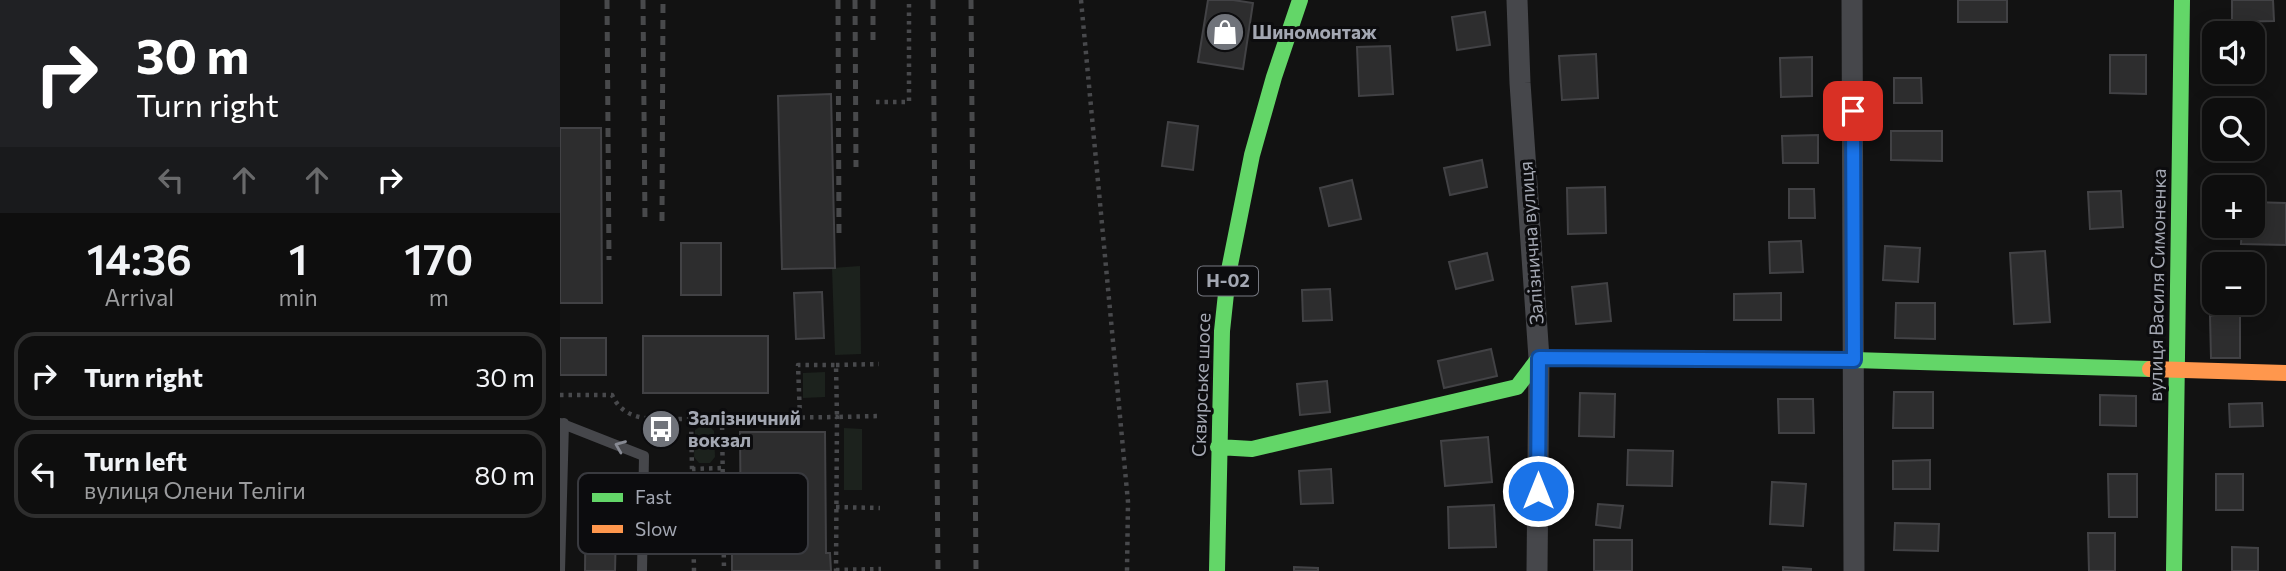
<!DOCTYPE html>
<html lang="en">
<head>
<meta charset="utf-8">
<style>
	:root { --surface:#0e0e0e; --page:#1c1c1c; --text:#f1f3f6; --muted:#9b9c9e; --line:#2e2e2e }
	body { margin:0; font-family:Commissioner,sans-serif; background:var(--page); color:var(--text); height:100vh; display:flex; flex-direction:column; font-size:26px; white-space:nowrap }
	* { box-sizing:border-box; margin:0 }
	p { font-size:23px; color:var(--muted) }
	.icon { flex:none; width:38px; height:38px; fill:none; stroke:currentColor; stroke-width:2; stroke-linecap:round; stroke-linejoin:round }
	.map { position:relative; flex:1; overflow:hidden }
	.panel { display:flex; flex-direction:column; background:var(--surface); width:560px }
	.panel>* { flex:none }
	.banner { background:#202124; color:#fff; overflow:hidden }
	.controls { position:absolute; left:1642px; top:21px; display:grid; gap:14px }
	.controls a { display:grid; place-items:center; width:63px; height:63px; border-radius:14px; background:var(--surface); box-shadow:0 4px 18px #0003,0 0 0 2px var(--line); font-size:35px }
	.pin { position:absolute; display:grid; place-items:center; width:60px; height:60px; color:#fff; margin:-30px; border-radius:14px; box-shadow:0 4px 10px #0006 }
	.me { position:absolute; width:77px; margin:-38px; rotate:0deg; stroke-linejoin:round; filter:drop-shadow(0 0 5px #0008) }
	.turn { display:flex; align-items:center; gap:24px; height:147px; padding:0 21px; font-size:32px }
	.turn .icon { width:91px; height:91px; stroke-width:2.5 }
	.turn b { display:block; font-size:49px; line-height:60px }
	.lanes { display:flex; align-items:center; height:66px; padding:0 21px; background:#0003; justify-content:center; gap:35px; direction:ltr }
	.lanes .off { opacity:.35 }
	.eta { display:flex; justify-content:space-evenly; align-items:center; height:119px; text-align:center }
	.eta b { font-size:42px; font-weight:600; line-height:49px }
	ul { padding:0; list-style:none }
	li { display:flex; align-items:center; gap:21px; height:88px; margin:0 14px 10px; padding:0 7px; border:4px solid var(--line); border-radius:21px }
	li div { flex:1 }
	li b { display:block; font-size:26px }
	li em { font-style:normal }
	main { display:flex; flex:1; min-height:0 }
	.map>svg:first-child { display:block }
</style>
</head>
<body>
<main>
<section class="panel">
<div class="banner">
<div class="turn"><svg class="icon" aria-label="right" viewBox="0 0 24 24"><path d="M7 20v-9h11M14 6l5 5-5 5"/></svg><div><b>30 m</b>Turn right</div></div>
<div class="lanes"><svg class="icon off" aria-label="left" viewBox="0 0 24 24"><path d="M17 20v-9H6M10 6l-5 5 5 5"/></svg><svg class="icon off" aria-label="ahead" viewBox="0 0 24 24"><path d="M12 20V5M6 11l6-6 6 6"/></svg><svg class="icon off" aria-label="ahead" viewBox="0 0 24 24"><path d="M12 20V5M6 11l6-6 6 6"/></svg><svg class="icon" aria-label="right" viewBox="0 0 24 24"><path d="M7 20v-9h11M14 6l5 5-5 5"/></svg></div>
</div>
<div class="eta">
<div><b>14:36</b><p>Arrival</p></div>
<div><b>1</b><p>min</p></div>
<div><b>170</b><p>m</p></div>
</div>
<ul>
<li><svg class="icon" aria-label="right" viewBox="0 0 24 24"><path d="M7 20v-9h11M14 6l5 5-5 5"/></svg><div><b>Turn right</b></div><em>30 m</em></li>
<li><svg class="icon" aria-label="left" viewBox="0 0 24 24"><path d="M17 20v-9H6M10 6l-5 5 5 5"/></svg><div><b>Turn left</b><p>вулиця Олени Теліги</p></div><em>80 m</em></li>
</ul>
</section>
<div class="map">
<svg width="1726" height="571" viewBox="0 0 1726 571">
	<rect width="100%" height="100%" fill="#121212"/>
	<path fill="#1c221d" d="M300,266L301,354L275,355L272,268Z
		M265,372V397L243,398V373Z
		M140,427H150L154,431L155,457L150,463H139L134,457L135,430Z
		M284,428L302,429V490H284Z"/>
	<path fill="#2d2d2e" stroke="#424245" stroke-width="2" d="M648,0H673L693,3L683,69L638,62Z
		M1398,0H1447V22H1398Z
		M1672,0H1713L1714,21L1672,22Z
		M925,12L930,45L897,50L892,17Z
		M830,46L833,94L799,96L797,47Z
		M1693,48L1692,83L1655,82L1656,72H1692Z
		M1036,54L1038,98L1002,100L999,56Z
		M1550,55H1586V94L1550,93Z
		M1252,57V96L1221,97L1220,58Z
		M1334,78H1361L1362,103H1334Z
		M271,94L275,268L222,269L218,96Z
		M608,122L638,126L633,170L602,166Z
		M0,128H41L42,303H0Z
		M1331,131H1382V161L1331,160Z
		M1258,135V163H1223L1222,136Z
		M922,160L927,187L890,195L884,168Z
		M792,180L801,219L769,226L760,188Z
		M1045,187L1046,233L1008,234L1007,188Z
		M1229,189H1254L1255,218H1229Z
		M1561,191L1563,227L1530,229L1528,192Z
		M1692,202L1726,203V245L1681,244L1682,226H1692Z
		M1241,241L1243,272L1210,273L1209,242Z
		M121,243H161V295H121Z
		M1325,246L1360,248L1358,282L1323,280Z
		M1485,251L1490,322L1454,324L1450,253Z
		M927,253L933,280L896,289L889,262Z
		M1659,254H1687V264H1660Z
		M1047,283L1051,321L1016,324L1012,287Z
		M770,289L772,320L743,321L742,290Z
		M262,292L264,338L236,339L234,293Z
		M1221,293V320H1174V294Z
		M1336,303H1375V339L1335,338Z
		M1680,315V358H1651L1650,316Z
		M83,336H208V393H83Z
		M0,338H46V375H0Z
		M931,349L937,376L884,388L878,361Z
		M767,381L770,412L740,415L737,384Z
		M1334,392H1373V428H1333Z
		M1020,393L1055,394L1054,437L1019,436Z
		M1540,395L1576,396V426L1540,425Z
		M1218,399H1253L1254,433H1219Z
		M1702,403L1703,426L1670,427L1669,404Z
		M180,432H265L266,553H270L271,571H172V549H181Z
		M928,437L932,482L885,486L881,441Z
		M1068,450L1113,451L1112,486L1067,485Z
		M1370,460V489H1333V461Z
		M771,469L773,503L741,504L739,471Z
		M1548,474H1577V517H1549Z
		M1656,474H1683V510H1656Z
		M1212,482L1246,484L1243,526L1210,524Z
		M26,485L57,486L55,571H25Z
		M1038,504L1063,506L1060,528L1036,525Z
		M934,505L936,547L889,548L888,507Z
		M1335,523L1379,524L1378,551L1334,550Z
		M1528,533H1555V571H1529Z
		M1034,540H1072V571H1034Z
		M1672,547L1698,548V571H1672Z
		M734,567L758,568V571H734Z
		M1223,567L1251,569V571H1223Z"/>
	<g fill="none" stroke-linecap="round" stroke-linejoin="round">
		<path stroke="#48494c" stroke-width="4.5" stroke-dasharray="3.5 5" stroke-linecap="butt" d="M521,0L568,502L567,571
			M316,102H349V0
			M276,365L319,364
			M0,395H52C66,426 102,418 131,419L134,571
			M240,417L238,365H276L277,417L319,416
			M162,418L164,571
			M131,419L277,417L276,571
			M132,469L163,468
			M276,507L320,508
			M133,532H163
			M276,570L321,569"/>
		<path stroke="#46474b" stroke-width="10" d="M0,423L84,456L82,571
			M0,571L4,423"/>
		<path stroke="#46474b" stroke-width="21" d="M957,0L960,83L979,358L977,571
			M1292,0L1294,571"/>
		<path stroke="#63d668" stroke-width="16" d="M658,447L692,449L957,387L979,358L1294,360L1590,369
			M657,571L662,331L668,275L692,155L714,77L740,0
			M1614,571L1622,0"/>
		<path stroke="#ff974d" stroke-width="16" d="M1590,369L1726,373"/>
		<path stroke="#48494b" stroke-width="5" stroke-dasharray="9 7" stroke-linecap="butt" d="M47,0L49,260
			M83,0L85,222
			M278,0L279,234
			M295,0L296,167
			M313,0V40
			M373,0L378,571
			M411,0L416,571
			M102,221L103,0"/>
	</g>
	<defs><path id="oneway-chevron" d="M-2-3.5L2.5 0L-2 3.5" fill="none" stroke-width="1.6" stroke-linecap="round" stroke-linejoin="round" transform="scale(1.75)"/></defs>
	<use stroke="#878a93" href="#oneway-chevron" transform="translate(60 446) rotate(-158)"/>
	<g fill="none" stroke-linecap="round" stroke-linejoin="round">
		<g stroke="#114b97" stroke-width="18">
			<path id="route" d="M978,491L979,358L1294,360L1293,111"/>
		</g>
		<use href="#route" stroke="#1a73e8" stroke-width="12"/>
	</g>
	<defs>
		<g id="shop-disc" transform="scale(2.0125)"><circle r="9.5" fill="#70737a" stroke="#0c0c0e"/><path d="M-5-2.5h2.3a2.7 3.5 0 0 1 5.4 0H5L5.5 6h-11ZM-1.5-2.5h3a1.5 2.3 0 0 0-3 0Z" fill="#fff"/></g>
		<g id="bus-disc" transform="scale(2.0125)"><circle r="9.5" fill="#70737a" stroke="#0c0c0e"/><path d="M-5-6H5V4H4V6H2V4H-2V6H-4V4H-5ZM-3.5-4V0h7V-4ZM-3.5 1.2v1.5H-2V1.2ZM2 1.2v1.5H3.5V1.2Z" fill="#fff"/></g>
	</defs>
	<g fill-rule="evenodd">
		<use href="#shop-disc" x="665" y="32"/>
		<use href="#bus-disc" x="101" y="429"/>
	</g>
	<g text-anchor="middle" stroke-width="6" stroke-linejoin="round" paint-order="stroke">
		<rect fill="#0c0c0e" stroke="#767881" stroke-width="2" x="638" y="266.5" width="60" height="29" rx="5"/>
		<g font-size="18" font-weight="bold" fill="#a3a7b2">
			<text x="668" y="287">Н-02</text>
		</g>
		<g font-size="19" font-weight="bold" fill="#a3a7b2" stroke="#0c0c0e" text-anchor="start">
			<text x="692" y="39">Шиномонтаж</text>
			<text x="128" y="425">Залізничний<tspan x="128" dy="22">вокзал</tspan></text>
		</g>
		<g font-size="19" fill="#a3a7b2" stroke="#0c0c0e">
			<text transform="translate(971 243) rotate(-94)" y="7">Залізнична вулиця</text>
			<text transform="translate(1597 285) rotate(-89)" y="7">вулиця Василя Симоненка</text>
			<text transform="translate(641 385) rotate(-88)" y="7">Сквирське шосе</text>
		</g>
	</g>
	<rect x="18" y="473" width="230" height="81" rx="10" fill="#0c0c0e" stroke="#393a3f" stroke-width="2"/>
	<rect x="32" y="493" width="31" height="9" fill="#63d668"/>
	<rect x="32" y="525" width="31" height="8" fill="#ff974d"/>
	<g font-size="19" fill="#a3a7b2">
		<text x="75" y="504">Fast</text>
		<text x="75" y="536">Slow</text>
	</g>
</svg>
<div class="controls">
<a><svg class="icon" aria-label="sound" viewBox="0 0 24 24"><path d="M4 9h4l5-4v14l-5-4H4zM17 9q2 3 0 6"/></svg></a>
<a><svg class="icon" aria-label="search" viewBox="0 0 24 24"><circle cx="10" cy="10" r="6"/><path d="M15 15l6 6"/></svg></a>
<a>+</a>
<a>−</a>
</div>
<div class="pin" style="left:1293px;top:111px;background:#d93025"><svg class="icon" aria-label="arrive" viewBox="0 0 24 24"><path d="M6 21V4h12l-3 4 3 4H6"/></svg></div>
<svg class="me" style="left:978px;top:491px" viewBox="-20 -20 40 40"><circle r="17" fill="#1a73e8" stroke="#fff" stroke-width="3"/><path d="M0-11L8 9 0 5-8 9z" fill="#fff"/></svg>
</div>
</main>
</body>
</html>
